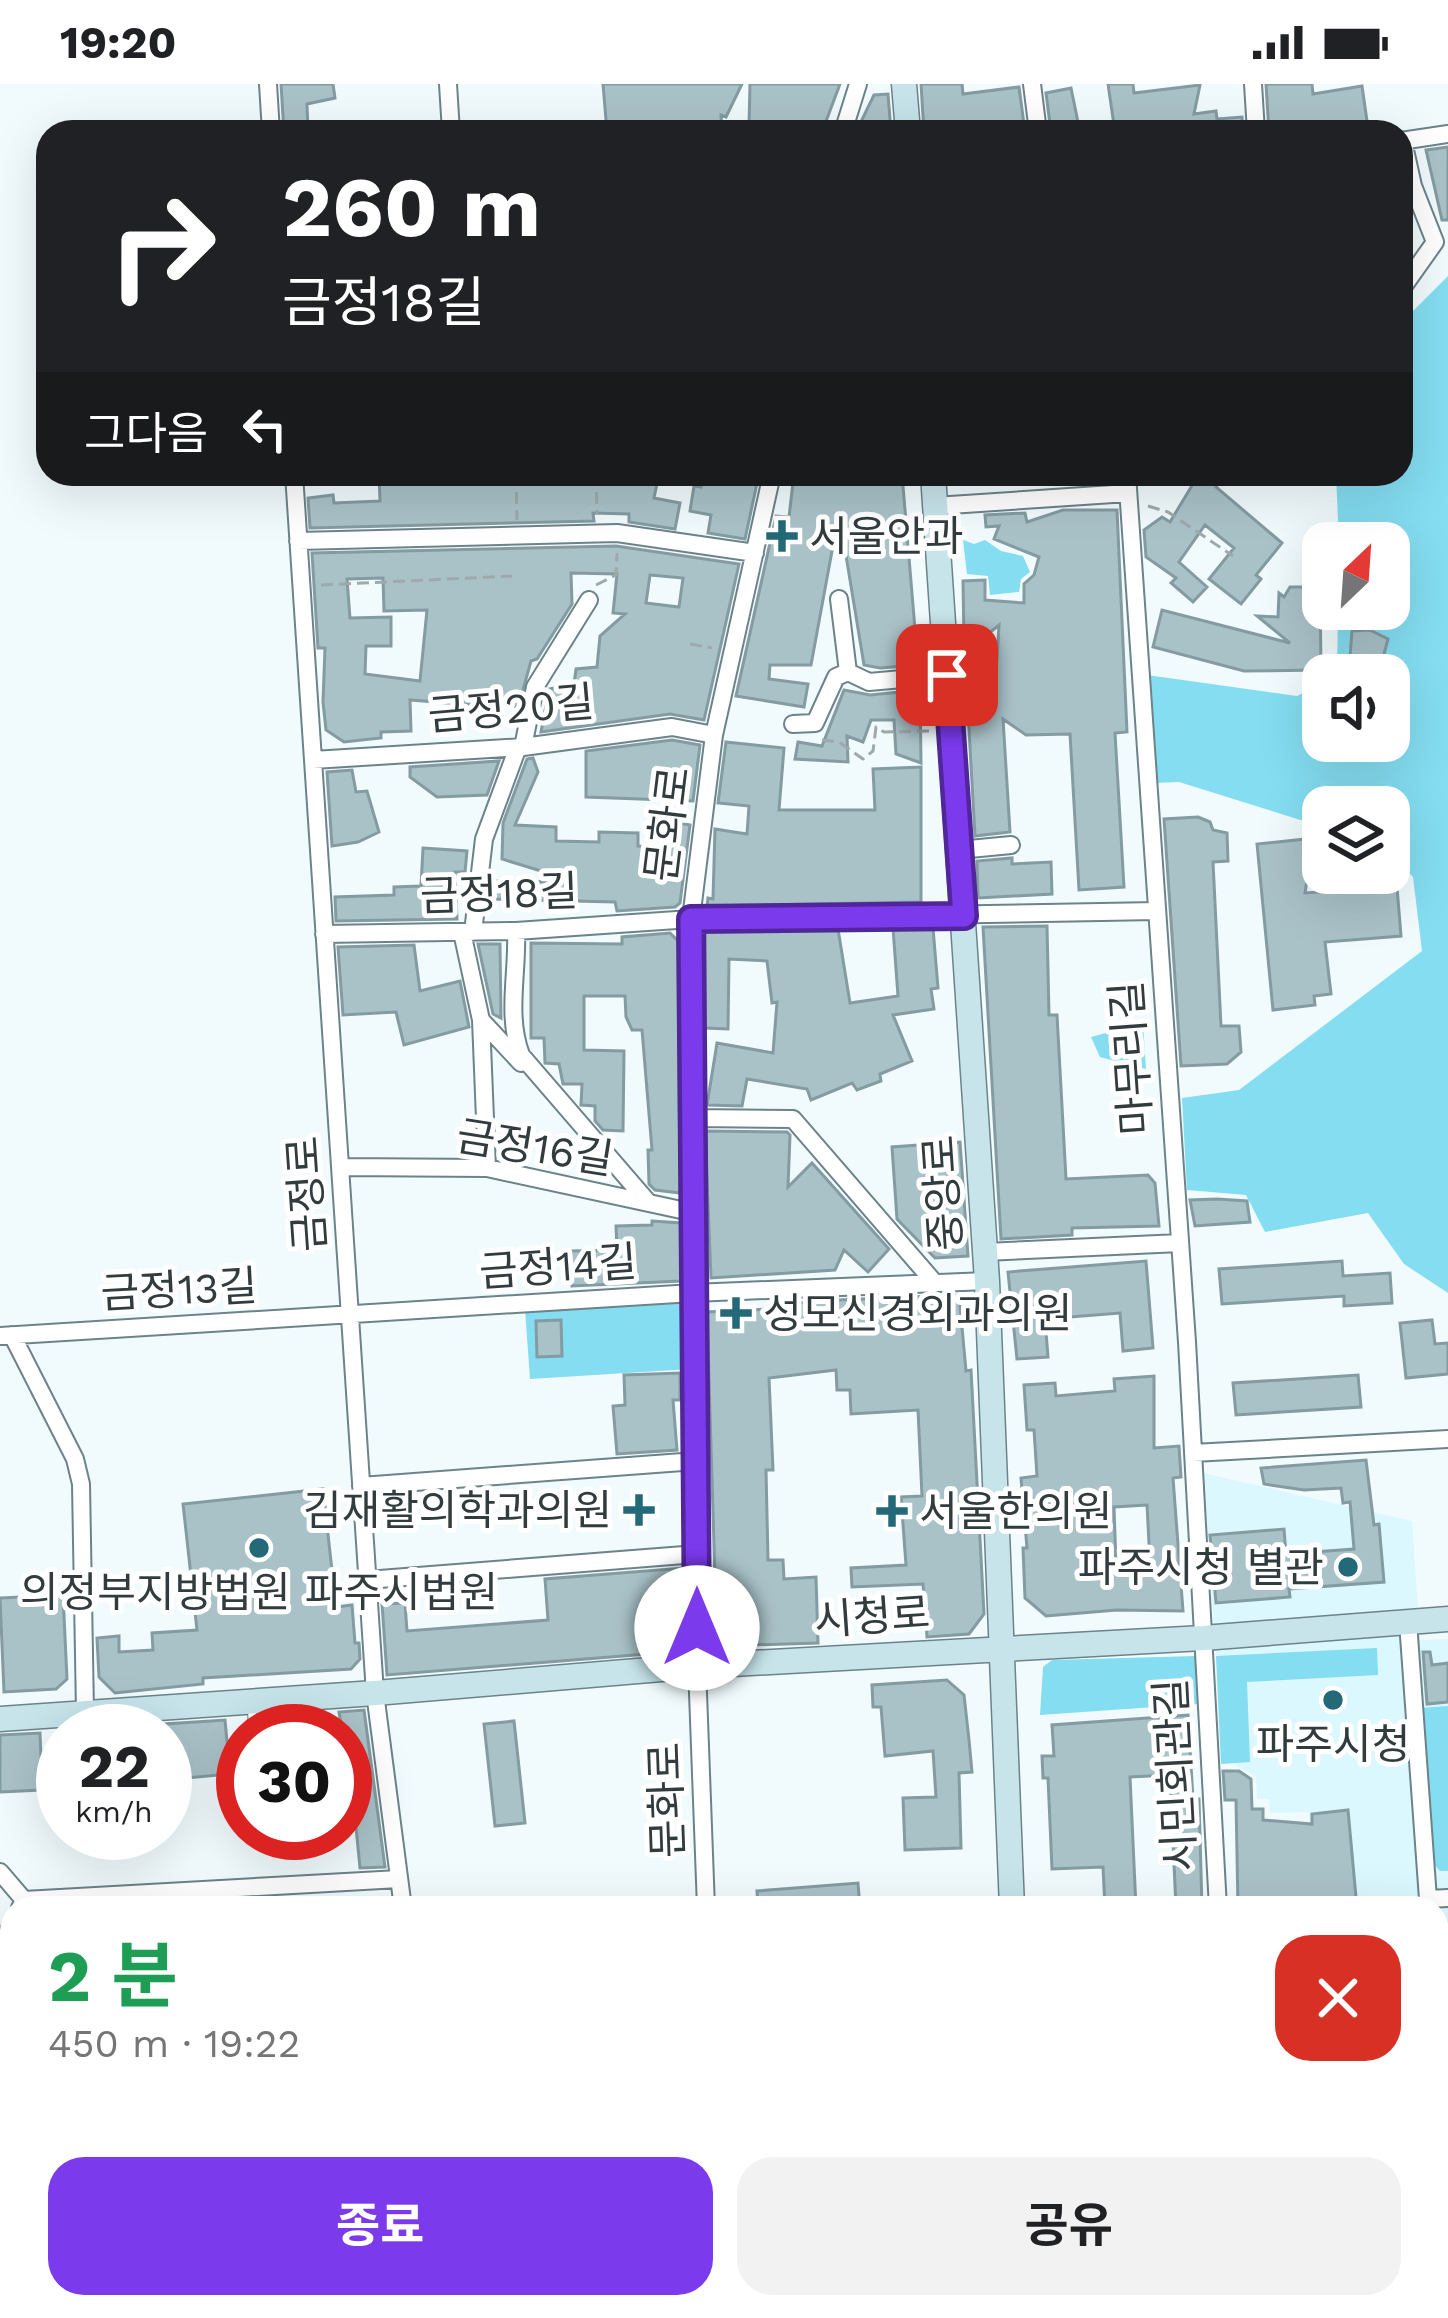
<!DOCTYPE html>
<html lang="ko">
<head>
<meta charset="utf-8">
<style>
	:root { --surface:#fff; --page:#f2f2f2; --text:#202124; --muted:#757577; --accent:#7c3aed }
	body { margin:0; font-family:"Work Sans","Noto Sans KR",sans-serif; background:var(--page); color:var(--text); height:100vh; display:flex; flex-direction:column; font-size:45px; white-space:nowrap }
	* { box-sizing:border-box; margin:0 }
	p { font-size:39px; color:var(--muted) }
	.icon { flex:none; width:66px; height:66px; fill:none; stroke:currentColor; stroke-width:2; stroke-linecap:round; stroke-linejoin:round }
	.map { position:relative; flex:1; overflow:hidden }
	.details { position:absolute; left:0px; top:1812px; width:1449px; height:423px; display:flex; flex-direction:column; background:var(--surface); border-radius:36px 36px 0 0; box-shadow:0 12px 48px #0002 }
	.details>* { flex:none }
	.banner { position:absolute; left:36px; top:36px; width:1377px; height:366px; border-radius:36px; box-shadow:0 12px 48px #0002; background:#202124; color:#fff; overflow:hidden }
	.needle { width:78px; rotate:25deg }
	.buttons { position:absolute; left:1302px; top:438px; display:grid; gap:24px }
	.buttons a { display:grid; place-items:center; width:108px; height:108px; border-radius:24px; background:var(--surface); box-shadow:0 12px 48px #0002; font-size:60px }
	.speed { position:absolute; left:36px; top:1620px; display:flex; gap:24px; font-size:60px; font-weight:700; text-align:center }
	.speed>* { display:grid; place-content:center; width:156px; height:156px; border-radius:50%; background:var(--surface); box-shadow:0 12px 48px #0002; line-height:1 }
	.speed small { font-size:30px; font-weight:400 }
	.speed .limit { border:18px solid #d22; background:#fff; color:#111 }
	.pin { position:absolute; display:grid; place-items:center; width:102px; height:102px; color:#fff; margin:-51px; border-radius:24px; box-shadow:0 6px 18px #0006 }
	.me { position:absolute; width:132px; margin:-66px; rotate:0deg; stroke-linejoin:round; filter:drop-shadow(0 0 9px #0008) }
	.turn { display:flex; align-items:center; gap:42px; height:252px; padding:0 48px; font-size:54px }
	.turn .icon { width:156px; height:156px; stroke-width:2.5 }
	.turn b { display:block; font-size:84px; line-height:102px }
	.then { display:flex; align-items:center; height:114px; padding:0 48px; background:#0003; gap:24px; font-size:45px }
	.round { display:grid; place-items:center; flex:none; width:126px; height:126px; border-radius:36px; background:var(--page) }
	.overview { display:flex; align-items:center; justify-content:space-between; height:204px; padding:0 48px }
	h1 { font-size:72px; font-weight:700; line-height:90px; color:#1e9e55 }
	.primary-button { display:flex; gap:24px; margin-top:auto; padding:24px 48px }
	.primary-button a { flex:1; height:138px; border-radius:36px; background:var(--accent); color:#fff; font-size:48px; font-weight:700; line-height:138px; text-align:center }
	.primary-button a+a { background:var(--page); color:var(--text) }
	.status { display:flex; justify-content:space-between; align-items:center; height:84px; padding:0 60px; background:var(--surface); direction:ltr }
	.status svg { height:33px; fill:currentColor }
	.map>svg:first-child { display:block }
</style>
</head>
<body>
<div class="status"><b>19:20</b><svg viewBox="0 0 49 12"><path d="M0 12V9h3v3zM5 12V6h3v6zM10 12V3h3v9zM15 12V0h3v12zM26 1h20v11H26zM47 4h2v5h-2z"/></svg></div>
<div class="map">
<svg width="1448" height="2234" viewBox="0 0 1448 2234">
	<rect width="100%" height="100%" fill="#f1fbfe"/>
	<path fill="#dcf8ff" d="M1203,1389L1412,1437L1420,1556L1448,1555V2115L1437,2116V1824H1272L1312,1764L1309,1728L1270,1729L1269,1715H1257L1256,1693L1223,1674Z"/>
	<path fill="#84ddf1" d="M1448,192V1209L1404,1180L1368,1129L1265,1148L1246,1111L1187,1106L1182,1014L1239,1006L1422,867L1413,793L1389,770V723H1323V743L1179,698L1156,699L1147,591L1297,612L1323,599V657H1389V591H1337L1338,525H1389V459H1339L1336,390H1401V239Z
		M963,456L974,460L985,456L1001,467L1023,472L1030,488L1021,495L1019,508L990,511L988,492L967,490Z
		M1143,939L1146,985L1100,973L1091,953Z
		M686,1215L691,1285L530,1295L525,1225Z
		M1377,1564L1378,1591L1247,1598L1250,1678L1221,1680L1216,1572Z
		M1196,1572L1198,1620L1040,1631L1043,1583L1052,1576Z
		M1448,1622V1787H1440L1432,1778L1420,1624Z"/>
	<path fill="#a9c2c8" stroke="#839ba1" stroke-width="3" fill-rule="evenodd" d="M281,0H333L335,14L307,20L308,48H284Z
		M603,0H742L726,33L721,31L722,48H607Z
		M750,0H840L822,48H767L749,42Z
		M921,0H962L963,10L1019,3L1025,48H1016L1015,39H1002L959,43V48H924Z
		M1108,0H1133L1134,9L1200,1L1194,30L1216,27L1217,35L1242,33L1243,48H1115Z
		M1266,0H1312L1313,10L1362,2L1368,44L1269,48Z
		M1071,4L1080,48H1051L1046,9Z
		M888,10L891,48H856L874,11Z
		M1448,63V136H1442L1426,66Z
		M379,390L426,395L487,390H659L654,414L680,419L675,445L629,438V430L593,429L594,437L310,444L308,414L333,411L334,419L380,417Z
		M703,390H759L745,455L708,449L711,431L690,427L694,402L701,403Z
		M794,390H902L918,581L880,584L864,581L839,429L811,581H770L769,595L808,600L804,623L736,612L776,432L789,433Z
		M1199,390H1224L1216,403L1282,459L1256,491L1261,495L1241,520L1209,495L1234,464L1205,441L1179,478L1207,503L1193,518L1171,499L1176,494L1146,473L1144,446L1162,433L1170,438Z
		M1063,426H1117L1127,648L1115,649L1124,803L1079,806L1070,650L1026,651L1003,635L1010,748L975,752L967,610L995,609L999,541L977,559H964L963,497L985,496V516L1024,519V500L1034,491L1039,473L994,455L999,442L986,443L985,431L1025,429L1027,438Z
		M616,462L739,480L704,636L670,630L541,648L549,605L574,600L576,585L597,583L600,552L625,530L613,529L617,490L571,489L572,520L537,575L531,577L518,624L499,616L497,623L410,616L411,647L381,648V654L344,658L326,646L323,618L325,564H318L312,469ZM650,491L683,494L679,523L646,519ZM383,494L384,527L427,526L420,597L365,590L366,562H391V533L350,534L347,495Z
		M1290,503H1320L1321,586L1244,587L1153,563L1162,526L1290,559L1257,532L1278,533L1279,509L1284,513Z
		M1370,546L1388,555L1380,585L1349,586L1352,547Z
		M844,606L870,611L920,606L921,679L896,670L894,636H871L863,658L847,652L848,678L795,675L798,658L822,662Z
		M672,656L700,661L693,717L586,713V667Z
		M726,658L784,664L779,726H875L873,685L921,683V818L707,822L708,814L713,815L715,745L747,750L749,722L718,719Z
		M533,674L538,688L515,741L556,743V757L599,758V748L638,749V762L664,763L667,737L690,741L680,819L675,823L617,827L615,818L490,815L492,797L577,798L502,775L503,739L527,675Z
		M499,677L487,711L437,713L410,693V683Z
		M352,686L356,708L367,707L379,748L358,758L332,762L327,688Z
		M1198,733L1210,738L1213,746L1227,749L1228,777L1213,778L1221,942H1239L1241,968L1227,980L1181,982L1164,735Z
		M1306,755L1309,784L1305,809L1397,803L1401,852L1325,858L1331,910L1314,912L1315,921L1273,926L1257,760Z
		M423,764L467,767L465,788H455L457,835L336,837L335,813L394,811V803L421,802Z
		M1012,774V780L1051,778L1052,810L978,814L977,777Z
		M1047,842L1049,931H1057L1066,1095L1148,1091L1155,1099L1159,1142L1072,1144V1151L1001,1155L983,843Z
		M893,844H933L938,904L931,905L934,925L893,931L912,977L880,990L881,997L857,1006L852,999L811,1016L807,1005L747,995L742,1022L707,1021L717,959L773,969L777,918L772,919L767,877L729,875L728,945L705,944V848L838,845L850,919L898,912Z
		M670,849L678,857L680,1109L655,1106L649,1100L648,1066H652L642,946H632L626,933L625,912H584V966L624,967L623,1047L603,1046L595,1037V1022L581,1021L582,1000H563L559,980L545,979L544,954H531V859L622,860V853Z
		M478,860H500L501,934L493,930Z
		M414,861L420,907L460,897L469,943L404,961L396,928L343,931L338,863Z
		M705,1047L787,1048L790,1051L788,1103L812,1079L889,1165L868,1188L844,1166L835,1186L711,1194Z
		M960,1058L968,1172L935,1174L897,1135L892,1063Z
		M1217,1115L1247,1117L1250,1138L1195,1142L1190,1116Z
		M652,1137L681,1139V1197L572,1202L571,1167L617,1166L616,1142L652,1141Z
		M1146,1177L1153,1264L1123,1267L1120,1229L1045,1235L1048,1273L1017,1275L1008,1188Z
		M1342,1177L1343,1192L1390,1189L1392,1219L1344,1222V1212L1222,1220L1219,1185Z
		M959,1211L966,1287L971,1286L984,1530L969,1550L927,1553L923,1500L852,1503L851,1484L906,1481L901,1413L922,1412L918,1326L851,1330L850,1306H837L836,1286L769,1294L773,1386H766L768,1476H783L784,1495L816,1493L818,1559L717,1562L707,1228L787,1224V1220L837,1216Z
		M561,1236L562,1272L537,1273L536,1237Z
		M1432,1236L1435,1260L1448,1259V1290L1406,1294L1400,1239Z
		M680,1289V1316H673L677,1366L617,1370L613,1322L625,1321L624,1291Z
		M1358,1291L1361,1323L1236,1331L1233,1299Z
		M1154,1292V1364L1179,1362L1181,1393L1173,1394L1183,1527L1117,1526L1046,1532L1025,1514L1023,1464H1027L1021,1394L1037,1392L1034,1346H1027L1024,1301L1055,1299L1056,1312L1115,1307L1114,1295ZM1147,1421L1150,1479L1116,1481L1114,1423Z
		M1366,1376L1374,1441L1379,1440L1384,1498L1289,1505L1290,1513L1216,1519L1210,1451L1284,1445L1286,1470L1354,1465L1350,1418L1343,1419L1341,1404L1304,1406L1264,1400L1261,1384Z
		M323,1405L336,1523L352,1521L355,1559H359L360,1575L351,1585L203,1594V1600L115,1609L99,1593L97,1554L119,1552V1568L153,1566L152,1549L197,1546L183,1420Z
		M683,1484L684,1567L387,1591L382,1520L405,1519L407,1547L548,1536L545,1495Z
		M63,1511L67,1595L56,1605L4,1608L0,1514Z
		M1423,1568H1430L1432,1581L1448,1579V1618L1427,1620Z
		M947,1596L964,1611L969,1656L972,1688L959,1689L961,1764L905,1766L903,1714L936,1713L933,1667L885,1672L881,1623H873L872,1601Z
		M364,1626L385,1783L360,1784L348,1663H345L339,1628Z
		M1188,1631L1193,1715H1199L1202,1824H1176L1170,1691L1130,1693L1136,1824H1105L1103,1783L1052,1785L1048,1694H1043L1042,1672H1054L1052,1641Z
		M225,1636L230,1690L165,1696V1640Z
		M514,1637L525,1739L495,1742L484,1640Z
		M40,1649L41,1673L63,1672V1705L0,1708V1651Z
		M1223,1687H1239L1251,1695L1252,1725H1263V1736L1312,1740V1730L1348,1726L1357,1824H1238L1236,1716H1225Z
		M858,1799L860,1824H758L757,1807Z"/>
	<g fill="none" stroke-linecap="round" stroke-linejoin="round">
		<g stroke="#6c8389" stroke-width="10">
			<path id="lane" d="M252,1624L253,1647"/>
		</g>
		<g stroke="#6c8389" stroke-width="20">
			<path id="street" d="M268,0L271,48
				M448,0L451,48
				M1032,0L1038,48
				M1253,0L1256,48
				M843,48L858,0
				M1401,57L1448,50
				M1401,206L1435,158L1413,102L1403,57
				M294,390L375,1609L403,1824
				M1127,390L1187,1258L1218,1824
				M935,422L1128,409
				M298,457L617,449L755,469
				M839,515L848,588L869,598L947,591
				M793,640L815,639L836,593L848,588
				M523,663L535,603L589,516
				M313,676L523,663L672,643L714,651
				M959,766L1011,761
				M516,847C518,889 506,931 521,971L647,1117
				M462,848L481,936L521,979
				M473,848L484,755L518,663
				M324,850L516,847L691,835L1157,827
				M481,936L487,1084
				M696,1034L793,1035L934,1198
				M340,1083L487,1084L695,1129
				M985,1168L1180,1159
				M12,1251L75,1375L81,1400L85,1628
				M0,1252L693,1209L987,1197
				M1193,1369L1448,1355
				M361,1402L696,1377
				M367,1496L697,1470
				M1408,1538L1428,1815L1448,1814
				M0,1788L24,1816L20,1824
				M24,1816L399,1795
				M706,1824L697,1582L691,835L714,651L772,390
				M0,1865L12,1840
				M1437,1890L1448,1893
				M0,1952L12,1957
				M0,2131L12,2137
				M208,2223L231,2234
				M563,2223L564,2234
				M719,2223V2234
				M875,2223L876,2234
				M1171,2223L1172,2234
				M1429,2223L1430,2234
				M0,2228L12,2203
				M314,2234L318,2223
				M1259,2234L1394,2223"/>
		</g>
		<g stroke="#6c8389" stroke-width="27">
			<path id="secondary" d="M904,0L908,48
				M933,390L987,1197L1012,1824
				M0,1635L375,1609L697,1582L1203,1554L1448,1535
				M1036,2223L1037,2234"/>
		</g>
		<path stroke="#9fa9ac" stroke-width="3" stroke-dasharray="12 6" stroke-linecap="butt" d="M516,390L517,436
			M596,390L597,430
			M1148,422L1168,428L1233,472
			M321,501L512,492
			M596,501L616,491L617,469
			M690,560L712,564
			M822,656L839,658L863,675L873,667L876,643L884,648L931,647"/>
		<use href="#lane" stroke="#fff" stroke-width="8"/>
		<use href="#street" stroke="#fff" stroke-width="16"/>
		<use href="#secondary" stroke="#c6e4ea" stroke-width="24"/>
	</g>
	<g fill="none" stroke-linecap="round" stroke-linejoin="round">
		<g stroke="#51269a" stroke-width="30">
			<path id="route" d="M697,1544L691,835L964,832L947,591"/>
		</g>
		<use href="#route" stroke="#7c3aed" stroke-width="21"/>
	</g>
	<g fill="#236978" stroke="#fff" stroke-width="4.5">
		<path d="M776 434h12v12h12v12h-12v12h-12v-12h-12v-12h12z"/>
		<path d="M730 1211h12v12h12v12h-12v12h-12v-12h-12v-12h12z"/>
		<path d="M633 1408h12v12h12v12h-12v12h-12v-12h-12v-12h12z"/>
		<path d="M886 1409h12v12h12v12h-12v12h-12v-12h-12v-12h12z"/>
		<circle cx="259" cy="1464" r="12"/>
		<circle cx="1348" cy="1483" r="12"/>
		<circle cx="1333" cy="1616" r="12"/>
	</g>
	<g text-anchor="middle" stroke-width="10" stroke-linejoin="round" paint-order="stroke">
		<g font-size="42" fill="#323c3e" stroke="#fff" text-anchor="start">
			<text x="809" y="467">서울안과</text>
			<text x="763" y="1244">성모신경외과의원</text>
			<text x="612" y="1441" text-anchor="end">김재활의학과의원</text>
			<text x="919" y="1442">서울한의원</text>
			<text x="1324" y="1498" text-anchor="end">파주시청 별관</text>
			<text x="259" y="1523" text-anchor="middle">의정부지방법원 파주시법원</text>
			<text x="1333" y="1675" text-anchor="middle">파주시청</text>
		</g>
		<g font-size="42" fill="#323c3e" stroke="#fff">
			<text transform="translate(511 624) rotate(-5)" y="15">금정20길</text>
			<text transform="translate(667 740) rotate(-83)" y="15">문화로</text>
			<text transform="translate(499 809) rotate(-2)" y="15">금정18길</text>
			<text transform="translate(1131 974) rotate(-94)" y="15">마무리길</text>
			<text transform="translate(535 1063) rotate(9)" y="15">금정16길</text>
			<text transform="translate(942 1109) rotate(-94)" y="15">중앙로</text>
			<text transform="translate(306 1110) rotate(-94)" y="15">금정로</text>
			<text transform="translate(558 1182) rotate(-4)" y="15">금정14길</text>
			<text transform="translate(179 1205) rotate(-3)" y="15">금정13길</text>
			<text transform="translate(872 1532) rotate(-4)" y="15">시청로</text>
			<text transform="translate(1175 1691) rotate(-93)" y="15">시민회관길</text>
			<text transform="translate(666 1716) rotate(-92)" y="15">문화로</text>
		</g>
	</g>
</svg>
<div class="buttons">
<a><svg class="needle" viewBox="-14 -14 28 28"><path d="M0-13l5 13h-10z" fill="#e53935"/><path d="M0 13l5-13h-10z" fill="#757577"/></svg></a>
<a><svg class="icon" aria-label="sound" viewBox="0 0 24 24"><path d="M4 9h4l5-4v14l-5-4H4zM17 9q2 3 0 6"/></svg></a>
<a><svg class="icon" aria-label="layers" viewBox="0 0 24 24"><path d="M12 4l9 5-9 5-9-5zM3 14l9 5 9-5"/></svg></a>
</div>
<div class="speed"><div>22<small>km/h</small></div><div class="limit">30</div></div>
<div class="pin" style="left:947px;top:591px;background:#d93025"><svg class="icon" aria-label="arrive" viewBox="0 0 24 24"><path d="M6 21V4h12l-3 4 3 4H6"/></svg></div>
<svg class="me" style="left:697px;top:1544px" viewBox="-20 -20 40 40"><circle r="19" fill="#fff"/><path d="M0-13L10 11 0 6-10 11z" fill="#7c3aed"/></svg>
<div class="banner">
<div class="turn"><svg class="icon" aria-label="right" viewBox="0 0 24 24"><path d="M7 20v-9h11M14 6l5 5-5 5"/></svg><div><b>260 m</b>금정18길</div></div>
<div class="then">그다음<svg class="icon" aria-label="left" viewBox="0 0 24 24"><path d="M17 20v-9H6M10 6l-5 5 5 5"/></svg></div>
</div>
<section class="details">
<div class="overview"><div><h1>2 분</h1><p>450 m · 19:22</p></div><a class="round" style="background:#d93025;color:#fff"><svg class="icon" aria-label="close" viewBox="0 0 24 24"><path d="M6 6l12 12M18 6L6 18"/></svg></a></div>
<div class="primary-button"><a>종료</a><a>공유</a></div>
</section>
</div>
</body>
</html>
